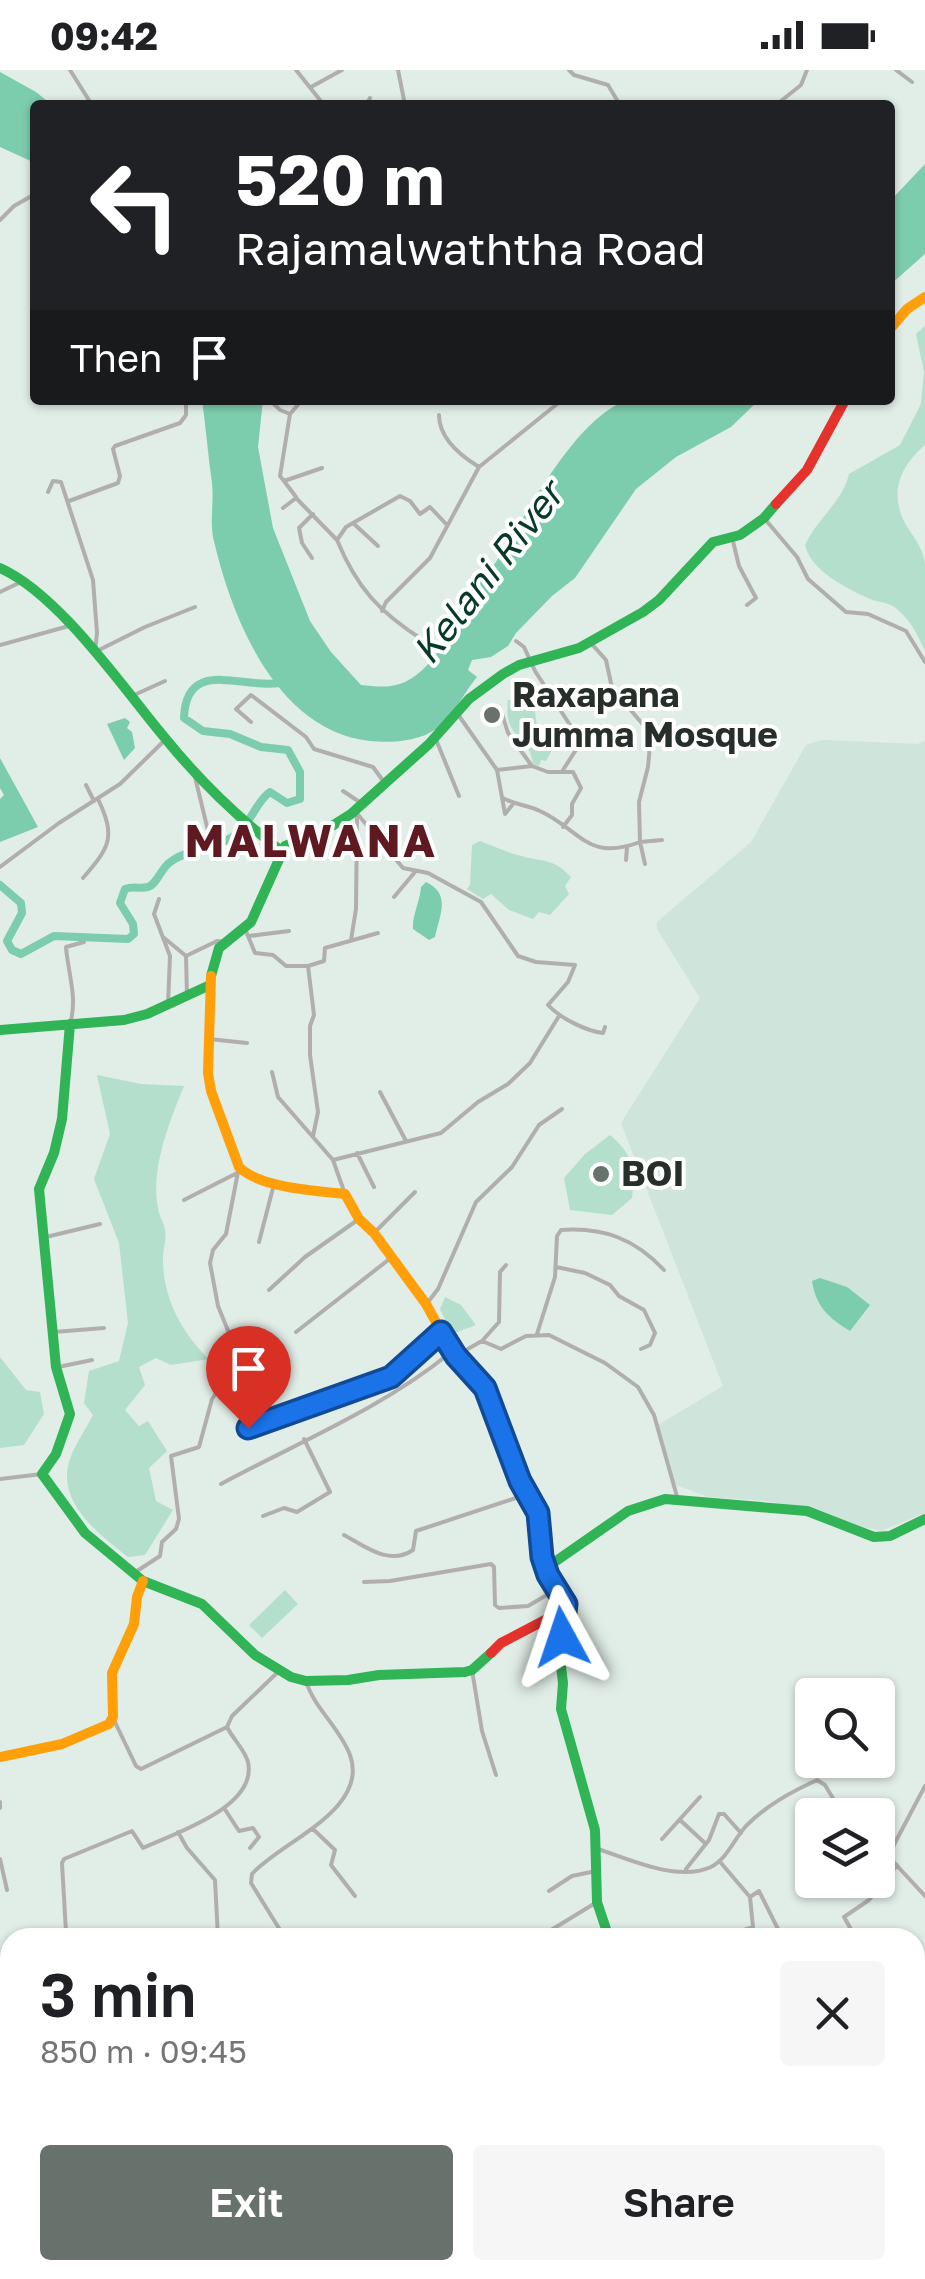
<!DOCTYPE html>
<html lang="en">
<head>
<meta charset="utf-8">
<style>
	:root { --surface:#fff; --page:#f6f6f6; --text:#202124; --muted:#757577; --accent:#68726d }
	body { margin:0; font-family:"Golos Text",sans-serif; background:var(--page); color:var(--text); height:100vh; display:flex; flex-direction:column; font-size:38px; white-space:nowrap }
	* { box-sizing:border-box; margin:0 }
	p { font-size:32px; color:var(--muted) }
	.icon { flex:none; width:55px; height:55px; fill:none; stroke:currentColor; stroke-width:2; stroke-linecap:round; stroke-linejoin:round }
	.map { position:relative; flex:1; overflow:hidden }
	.side { position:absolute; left:0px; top:1858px; width:925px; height:352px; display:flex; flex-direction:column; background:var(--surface); border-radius:30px 30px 0 0; box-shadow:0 2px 8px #0004 }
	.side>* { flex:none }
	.guide { position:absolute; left:30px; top:30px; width:865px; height:305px; border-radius:10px; box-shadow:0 2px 8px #0004; background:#202124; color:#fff; overflow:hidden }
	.controls { position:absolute; left:795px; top:1608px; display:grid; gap:20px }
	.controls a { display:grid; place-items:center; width:100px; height:100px; border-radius:10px; background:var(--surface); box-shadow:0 2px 8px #0004; font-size:50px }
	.pin { position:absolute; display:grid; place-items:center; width:85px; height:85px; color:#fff; margin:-102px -42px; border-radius:50% 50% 50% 0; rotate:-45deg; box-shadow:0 0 10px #0007 }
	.pin .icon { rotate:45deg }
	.me { position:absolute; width:110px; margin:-55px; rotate:355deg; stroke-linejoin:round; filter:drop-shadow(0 0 8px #0008) }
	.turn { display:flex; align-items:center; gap:35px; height:210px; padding:0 40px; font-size:45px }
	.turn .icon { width:130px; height:130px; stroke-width:2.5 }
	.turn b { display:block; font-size:70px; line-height:85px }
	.then { display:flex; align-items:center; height:95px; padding:0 40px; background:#0003; gap:20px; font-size:38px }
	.round { display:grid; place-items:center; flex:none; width:105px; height:105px; border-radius:10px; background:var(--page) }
	.summary { display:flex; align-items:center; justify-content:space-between; height:170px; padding:0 40px }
	h1 { font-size:60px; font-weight:600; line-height:75px }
	.button { display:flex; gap:20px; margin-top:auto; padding:20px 40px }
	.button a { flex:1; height:115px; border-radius:10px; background:var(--accent); color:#fff; font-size:40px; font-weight:600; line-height:115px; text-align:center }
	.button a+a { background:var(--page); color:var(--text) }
	.status { display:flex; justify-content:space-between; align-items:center; height:70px; padding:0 50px; background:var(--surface); direction:ltr }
	.status svg { height:28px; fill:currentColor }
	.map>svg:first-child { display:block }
</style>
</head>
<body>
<div class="status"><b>09:42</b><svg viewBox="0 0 49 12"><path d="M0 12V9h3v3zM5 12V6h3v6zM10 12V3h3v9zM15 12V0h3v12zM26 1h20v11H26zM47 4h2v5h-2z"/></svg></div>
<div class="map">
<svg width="925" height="2209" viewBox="0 0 925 2209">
	<rect width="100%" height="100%" fill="#e1ede7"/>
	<path fill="#cfe4db" d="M822,670L917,674L925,671V1443L881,1461L860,1456L822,1441L766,1431L709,1427L676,1415L658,1355L723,1316L621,1053L700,928L657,859V852L751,772L806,675Z"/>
	<path fill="#b4dfcd" d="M925,256V375C904,393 891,416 901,444C907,462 923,473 925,494C925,522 925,552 925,581C918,565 909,547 893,536C886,532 877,532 870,529C847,519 810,500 805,475C817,449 843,431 849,404L900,375L921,334L924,302L916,264Z
		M533,629L537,656L552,680L546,691L541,690L539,696L533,694C529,663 503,671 508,630Z
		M480,771C493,776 506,782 518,785C542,793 551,786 571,807L565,816L569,824L550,845L539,842L533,849L509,840L491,824L483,829L467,819L470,815L472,775Z
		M97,1005L141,1014L184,1016C170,1050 150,1100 158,1138C159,1146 164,1153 165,1160C167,1171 162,1181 163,1192C164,1230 182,1263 209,1289L171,1295L156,1288L139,1297L145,1315L125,1340L139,1356L148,1351L167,1381L149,1398L156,1431L173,1440L145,1485L128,1487C99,1464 55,1432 70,1389C75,1374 86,1359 93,1345L84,1333L89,1301L119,1291L128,1253L119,1173L94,1109L110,1064Z
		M610,1065C633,1084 635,1100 632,1128L612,1145L570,1140L564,1108L585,1084Z
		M445,1227L461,1235L476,1255L452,1264L440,1239Z
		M0,1287L26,1320L40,1322L44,1344L24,1375L0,1378Z
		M285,1520L298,1534L262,1568L249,1555Z"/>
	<path fill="#7ccdae" d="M0,2L36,22L52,35H35V93L0,77Z
		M925,94V184L890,215V131Z
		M202,330H263L258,377L273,458L310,551L331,582L361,615C380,617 395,619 412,608C440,590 452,556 469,528C476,515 487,504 496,492C527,445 570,356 622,332C636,325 736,330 759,330L731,357L676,387L636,419L575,508L552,526L516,563L508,576L491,587L472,590L468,600L477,607C462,625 455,645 436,659C418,672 390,673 370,671C276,661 231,547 213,467C210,449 214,431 212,413C208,386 206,358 202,330Z
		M125,648L130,652L127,658L132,662L135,678L124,690L107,654Z
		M0,688L38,757L0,772V729L4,725L0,718Z
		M426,812C451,824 440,844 435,867L429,870L413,859C412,845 420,832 421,817Z
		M820,1208L847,1217L870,1235L850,1261C829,1248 816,1237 812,1211Z"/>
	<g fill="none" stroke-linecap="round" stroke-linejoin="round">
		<path stroke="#7ccdae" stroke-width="8" d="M0,815L21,833L22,843L7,871L12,880L21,884L54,866L128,869L134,864L133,854L120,833L125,819C133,816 140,819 148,817C157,814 161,799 169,793C186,779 210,780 229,769C252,756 254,733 270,722L287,733L300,729V702L288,680L261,677L230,664L203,661L184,648C186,587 242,619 279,613"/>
		<path stroke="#b1afae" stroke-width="4" d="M70,0L92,35
			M296,0L324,35
			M398,0L405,35
			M569,0L574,5L608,15L620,35
			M896,0L912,12
			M311,17L342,0
			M366,35L370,28
			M776,35L801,15L807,0
			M0,150L14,136L35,124
			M270,330L280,340L290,344
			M302,330L290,344L280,406L284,411L322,398
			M479,397L562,330
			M284,411L296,427
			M48,422L53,411L61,412L93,510L97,563L95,582
			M69,431L118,413L120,406L113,379L115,376L180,353L186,345V330
			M283,438L296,428L337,470
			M764,448L797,487L808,509L846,542L868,544L906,561L925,592
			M353,453L378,476
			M732,467L739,496L756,528L747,535
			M312,488L302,473L299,458L313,444
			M0,522L23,511
			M382,541L386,532L430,488L479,397C461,386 439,368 439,345
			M423,570C379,542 357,518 337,470L346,457L400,426L410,431L420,444L430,437L447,455
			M516,571L524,577L535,601L581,672L563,700
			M0,575L69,556
			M95,582L145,557L195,537
			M132,626L165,611
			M457,643L497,700L505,744L513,734
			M502,644L508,663L532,696
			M251,652L236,639L251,625L306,667L314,679L373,697L384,712
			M435,667L459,726
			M497,700L532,696L548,702H573L581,718L572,734V745L563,757
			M194,703L210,769
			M86,715L94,731
			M343,721L361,733
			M503,728C515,735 528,735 540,741C581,760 587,792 640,772L639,732L648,697L651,664L612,618L606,590L590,572
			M354,740L403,798L428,803L481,832L518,886L536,892L575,895L568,912L548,935C560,948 586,961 603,963L605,957
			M626,790L627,777
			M645,794L640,772L662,770
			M0,797L59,753L120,714L166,669
			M83,808C110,777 116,767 98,729
			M394,827L415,802
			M159,829L154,844L170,886L168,935
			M246,861L255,883L273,885L286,896H308L314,945L310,956V985L318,1042L313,1066
			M249,866L289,861
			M163,867L186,886L187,926
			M351,870L356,839L357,746
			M186,886L217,871L225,872
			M308,896L324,891L325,878L378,863
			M70,954C78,928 68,903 66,877L84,872
			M209,969L247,973
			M272,1002L278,1027L333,1090L345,1124
			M380,1022L406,1071
			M357,1083L374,1117
			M333,1090L441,1063L478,1032L508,1014L530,993L559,946
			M184,1130L237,1103
			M374,1163L415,1122
			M46,1167L100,1154
			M259,1172L274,1114
			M556,1197L585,1203L610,1215L619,1226L644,1240L655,1263L650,1275L641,1279
			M269,1220L305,1187L359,1149
			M428,1232L438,1219L476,1132L512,1097L539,1055L562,1039
			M54,1262L104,1258
			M296,1262L392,1187
			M537,1264L555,1207L557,1166L561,1160C604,1157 635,1169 664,1200
			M482,1271L499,1252L500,1202L506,1195
			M457,1285L482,1271L501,1279L526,1266L549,1265L605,1293L638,1317L654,1345L678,1430
			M58,1297L92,1290
			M248,1357L391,1307L441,1263
			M0,1409L42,1404
			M221,1414C299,1372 381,1339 450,1283
			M263,1446L284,1438L297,1442L330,1422L304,1369
			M344,1465C366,1477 389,1496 413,1480L416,1461L528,1424
			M134,1503L160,1486L162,1472L176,1459L179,1449L171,1386L199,1377L212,1329L229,1304L233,1273L218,1236L210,1193L213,1180L226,1164L239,1097
			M364,1512L390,1511L491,1494L494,1497L495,1535L499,1538L528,1536L557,1519
			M472,1600L482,1661L496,1705
			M113,1648L136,1696L141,1699L227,1657
			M0,1732V1738
			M224,1738L239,1761L253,1758L259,1767L250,1778
			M680,1750L706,1774
			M313,1759L335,1780L331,1795L355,1826
			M178,1762L187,1778L215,1810L218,1868
			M662,1769L700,1727
			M598,1779C631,1790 677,1812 711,1797C727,1789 734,1769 746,1756C767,1735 791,1722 817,1710L825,1715L843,1745
			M878,1779L888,1786L925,1716
			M888,1786L925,1826
			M0,1789L7,1820
			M721,1793L750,1827
			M686,1799L709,1770L719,1744H724L741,1763
			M549,1821L572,1806L596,1801
			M66,1862L62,1793L64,1789L132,1761L143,1778C175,1763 258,1737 248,1692C245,1680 233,1669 227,1657L232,1646L279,1601
			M285,1868L251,1813L252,1804C280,1772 370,1740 350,1685C340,1658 314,1638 306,1611
			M538,1868L597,1832
			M719,1868L753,1857L750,1827L759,1821L779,1861
			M856,1868L844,1847L869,1830L897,1795
			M915,1919L925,1917
			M915,1925L925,1941
			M915,1996L925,1989
			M915,2082L925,2078
			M915,2143L925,2162
			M915,2198H925
			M684,2200L703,2209
			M851,2200L854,2209
			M80,2209L81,2200
			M720,2209H728
			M736,2209L745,2200
			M776,2209L780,2208"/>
		<path stroke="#30b455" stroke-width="10" d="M0,498C59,524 123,618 165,668C199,710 237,747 280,780
			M211,906L219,878L251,852L285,776L324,761L351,744L429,674L469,629L503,604L519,595L579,578L643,542L659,530L713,472L740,465L764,448L776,434
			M70,954L62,1049L54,1083L39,1119L56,1297L70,1344L56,1384L42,1404L85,1463L143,1511L202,1534L255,1585L291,1607L306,1611L348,1610L379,1605L465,1602L472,1600L491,1583
			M0,960L124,950L147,944L210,915
			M546,1498L628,1441L665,1429L807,1441L874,1467L890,1466L925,1449
			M566,1541L560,1588L563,1613L561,1639L595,1760L597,1832L609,1868"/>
		<path stroke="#ff9f0a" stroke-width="10" d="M890,259L907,239L925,227
			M211,906L208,1003L211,1021L239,1097C260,1118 316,1121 345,1124L359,1149L374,1163L426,1234L452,1281L485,1318L512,1388
			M0,1687L62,1674L109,1654L113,1647L112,1603L134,1554L137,1527L143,1511
			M621,2209L627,2200"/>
		<path stroke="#e5322d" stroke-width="10" d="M776,434L807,400L845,330
			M491,1583L501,1573L566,1539L564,1528L548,1505L542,1487L538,1443L512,1388"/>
	</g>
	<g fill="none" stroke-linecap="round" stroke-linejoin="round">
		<g stroke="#114b97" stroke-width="25">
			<path id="route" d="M248,1358L391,1307L441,1262L456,1286L485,1318L520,1411L538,1443L542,1487L548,1505L566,1534L562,1567"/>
		</g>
		<use href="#route" stroke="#1a73e8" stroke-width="18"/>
	</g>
	<g fill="#68726d" stroke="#fff" stroke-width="4">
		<circle cx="492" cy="645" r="10"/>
		<circle cx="601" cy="1104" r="10"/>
	</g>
	<g text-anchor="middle" stroke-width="8" stroke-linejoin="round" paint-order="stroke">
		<g font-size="35" font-weight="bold" fill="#272f2b" stroke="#fff" text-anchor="start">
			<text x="512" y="637">Raxapana<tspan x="512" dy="40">Jumma Mosque</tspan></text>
			<text x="621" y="1116">BOI</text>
		</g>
		<g font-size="38" font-style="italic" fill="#083a29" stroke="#fff">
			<text transform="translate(488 503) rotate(-52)" y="13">Kelani River</text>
		</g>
		<g font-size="45" font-weight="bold" letter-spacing="2.5" fill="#5f1921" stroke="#fff">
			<text x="311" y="787">MALWANA</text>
		</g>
	</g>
</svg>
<div class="controls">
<a><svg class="icon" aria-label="search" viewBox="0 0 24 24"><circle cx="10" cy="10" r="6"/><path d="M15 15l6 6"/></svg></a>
<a><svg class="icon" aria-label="layers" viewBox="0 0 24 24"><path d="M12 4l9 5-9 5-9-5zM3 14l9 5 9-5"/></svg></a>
</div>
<div class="pin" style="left:248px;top:1358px;background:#d93025"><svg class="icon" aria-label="arrive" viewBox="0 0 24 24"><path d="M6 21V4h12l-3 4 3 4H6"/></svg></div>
<svg class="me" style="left:562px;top:1567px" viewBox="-20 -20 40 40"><path d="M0-17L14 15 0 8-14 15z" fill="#1a73e8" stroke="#fff" stroke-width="4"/></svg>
<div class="guide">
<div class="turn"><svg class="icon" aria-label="left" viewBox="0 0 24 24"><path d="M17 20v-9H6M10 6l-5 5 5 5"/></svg><div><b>520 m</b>Rajamalwaththa Road</div></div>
<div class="then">Then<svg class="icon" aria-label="arrive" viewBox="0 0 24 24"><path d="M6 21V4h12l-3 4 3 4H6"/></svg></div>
</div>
<section class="side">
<div class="summary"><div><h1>3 min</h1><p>850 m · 09:45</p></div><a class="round"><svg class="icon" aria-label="close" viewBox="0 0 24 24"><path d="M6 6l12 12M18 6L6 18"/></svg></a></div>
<div class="button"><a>Exit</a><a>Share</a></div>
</section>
</div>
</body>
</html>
